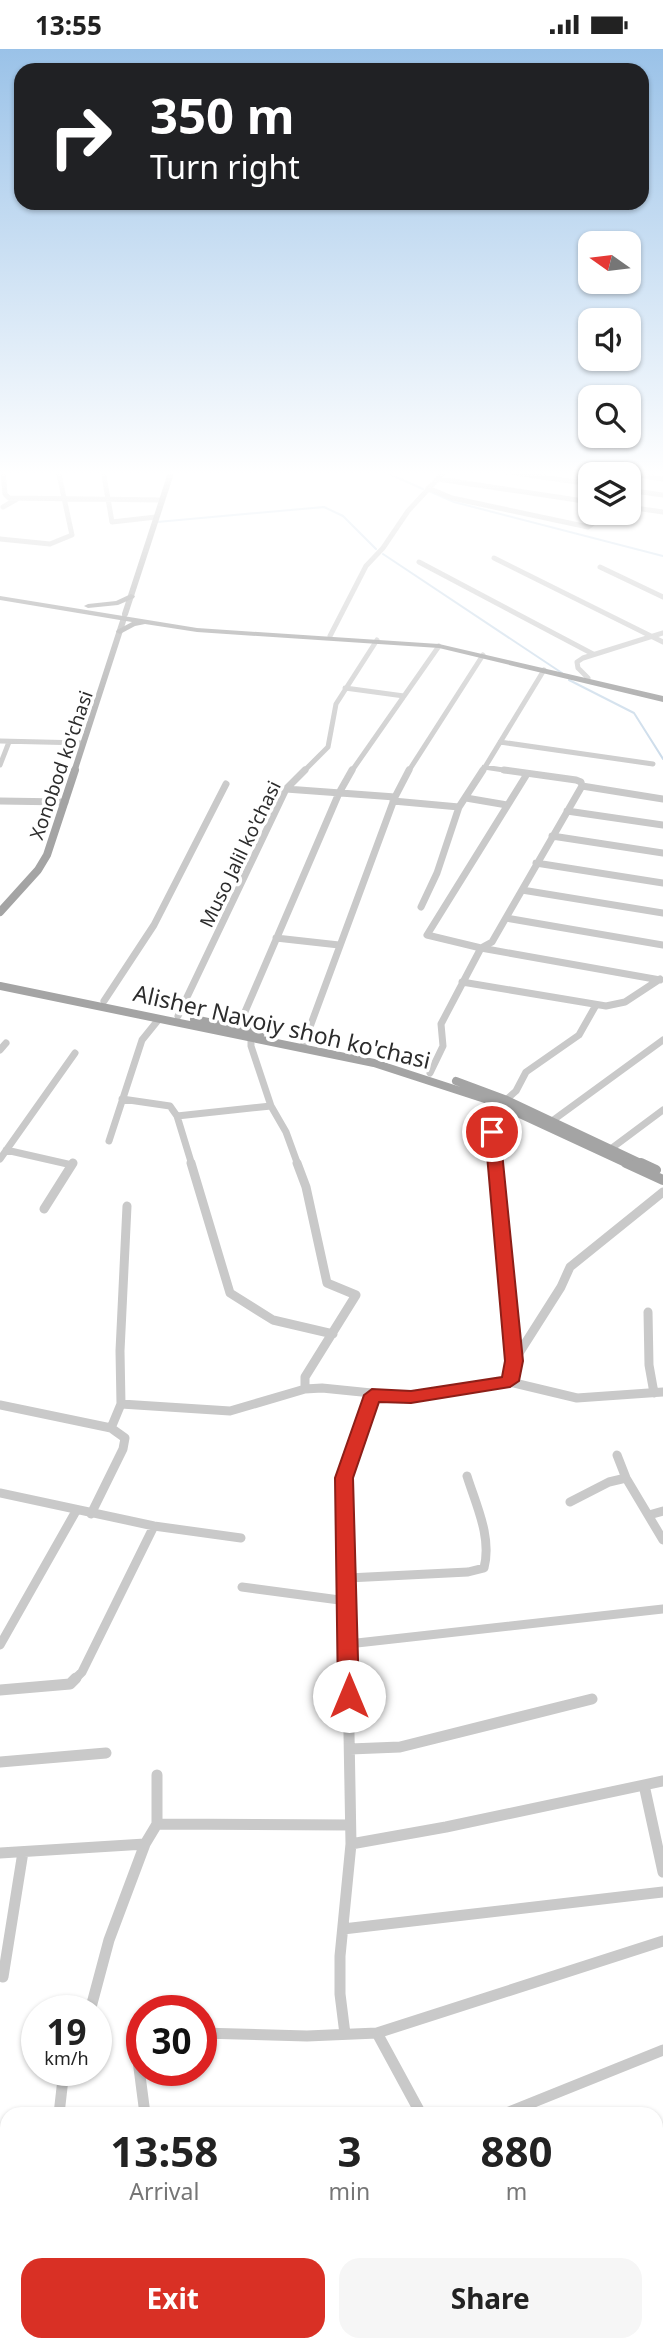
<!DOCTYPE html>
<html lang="en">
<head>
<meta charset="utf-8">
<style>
	:root { --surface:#fff; --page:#f6f6f6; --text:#222; --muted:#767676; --accent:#d93025 }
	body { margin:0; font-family:"Noto Sans",sans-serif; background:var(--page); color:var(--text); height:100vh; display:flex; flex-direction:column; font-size:26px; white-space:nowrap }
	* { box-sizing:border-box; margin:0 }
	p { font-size:23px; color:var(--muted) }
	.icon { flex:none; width:38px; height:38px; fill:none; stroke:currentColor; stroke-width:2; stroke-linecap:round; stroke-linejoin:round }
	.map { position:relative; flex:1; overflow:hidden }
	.drawer { position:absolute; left:0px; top:2058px; width:663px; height:245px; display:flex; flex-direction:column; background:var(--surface); border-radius:21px 21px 0 0; box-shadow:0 2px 5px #0004 }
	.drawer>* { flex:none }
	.hud { position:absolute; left:14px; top:14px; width:635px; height:147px; border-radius:21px; box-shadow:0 2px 5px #0004; background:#202124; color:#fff; overflow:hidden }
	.needle { width:46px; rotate:284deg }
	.controls { position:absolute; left:578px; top:182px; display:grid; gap:14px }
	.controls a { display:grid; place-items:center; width:63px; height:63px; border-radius:14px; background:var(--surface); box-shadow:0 2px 5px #0004; font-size:35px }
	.speed { position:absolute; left:21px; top:1946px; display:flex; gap:14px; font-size:35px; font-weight:700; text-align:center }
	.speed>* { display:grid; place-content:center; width:91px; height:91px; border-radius:50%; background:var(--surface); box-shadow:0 2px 5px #0004; line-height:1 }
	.speed small { font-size:18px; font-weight:400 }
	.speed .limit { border:10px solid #d22; background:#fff; color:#111 }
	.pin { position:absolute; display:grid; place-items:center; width:60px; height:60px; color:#fff; margin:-30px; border:4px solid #fff; border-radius:50%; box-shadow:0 2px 7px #0007 }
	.me { position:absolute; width:77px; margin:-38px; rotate:0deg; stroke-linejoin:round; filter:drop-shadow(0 0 5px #0008) }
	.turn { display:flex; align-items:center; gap:24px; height:147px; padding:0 21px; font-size:32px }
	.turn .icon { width:91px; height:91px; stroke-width:2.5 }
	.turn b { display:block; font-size:49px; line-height:60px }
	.eta { display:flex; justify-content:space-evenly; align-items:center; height:119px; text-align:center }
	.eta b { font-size:42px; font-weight:700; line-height:49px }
	.cta { display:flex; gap:14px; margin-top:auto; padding:14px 21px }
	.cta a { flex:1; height:80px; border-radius:21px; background:var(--accent); color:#fff; font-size:28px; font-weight:700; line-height:80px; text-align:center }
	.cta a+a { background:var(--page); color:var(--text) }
	.status { display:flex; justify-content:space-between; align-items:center; height:49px; padding:0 35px; background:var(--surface); direction:ltr }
	.status svg { height:19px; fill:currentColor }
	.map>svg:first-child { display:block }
</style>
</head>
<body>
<div class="status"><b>13:55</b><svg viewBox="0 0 49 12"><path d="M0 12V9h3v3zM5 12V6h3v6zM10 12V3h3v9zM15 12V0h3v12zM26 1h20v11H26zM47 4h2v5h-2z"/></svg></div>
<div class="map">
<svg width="663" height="2303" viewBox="0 0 663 2303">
	<rect width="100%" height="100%" fill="#fff"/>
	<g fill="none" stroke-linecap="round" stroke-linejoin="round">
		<path stroke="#c6d8e8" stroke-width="2" d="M380,421L423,440
			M429,442L454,453L663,507
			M157,473L324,458L343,467L376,500
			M383,505L562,624
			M569,631L634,664L663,710"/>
		<path stroke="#c9c9c9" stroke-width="5" d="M3,421L5,445L9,449L162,451
			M103,421L112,473L156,468
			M494,421L590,435
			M608,421L663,430
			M438,430L590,453
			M428,439L452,449L588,478L596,472
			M628,441L663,446
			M3,458L17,450
			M628,458L663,463
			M0,490L50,495L72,486L58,421
			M494,509L663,593
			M419,513L593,605
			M600,518L663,548
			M330,587L366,517L383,499L408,462L446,421
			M588,629L578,619L577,613L583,609L663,584
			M345,639L404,647
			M0,692L83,694
			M500,693L653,715
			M0,716L9,693
			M484,718L517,723
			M303,723L328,698L336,655L377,591
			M351,723L439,597
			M408,723L483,606
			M482,723L544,621"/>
		<path stroke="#c9c9c9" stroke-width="7" d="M527,725L427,886L481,899L660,931
			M582,737L663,750
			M286,740L395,748
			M466,749L507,756
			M0,752L65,753
			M393,752L459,758
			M567,762L663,776
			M552,787L663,804
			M536,814L663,834
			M522,841L663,864
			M421,858L437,824L459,758L483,721
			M506,869L663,896
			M276,889L339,896
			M462,933L606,957L625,953L660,930
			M104,952L154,876L226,735
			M178,967L286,740L305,721
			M238,979L339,744L352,721
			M251,989V997L271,1057L286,1083L298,1116
			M304,994L395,748L409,721
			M0,1001L6,994
			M430,1024L443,997L441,975L481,899L492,893L582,737L581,733L576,731L504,721
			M122,1050L170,1057L177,1067L192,1116
			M506,1051L516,1042L526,1023L579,986L596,956
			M177,1067L271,1057
			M552,1072L663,991
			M493,1083L496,1116
			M109,1092L142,991L159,970
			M612,1099L663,1061
			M6,1101L72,1116
			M0,1110L75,1004"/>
		<path stroke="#c9c9c9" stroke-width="9" d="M191,1114L230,1244L273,1271L333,1285
			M297,1114L306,1138L327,1234L356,1246L305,1328V1340
			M44,1160L73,1114
			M648,1263L649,1316L654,1344
			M514,1312L561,1238L570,1218L663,1143
			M510,1333L577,1349L663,1343
			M121,1355L230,1362L305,1340L322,1339L411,1348L510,1333L514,1312L496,1114
			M0,1356L111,1379L121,1355L120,1302L127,1157
			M617,1406L626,1429L663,1491
			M0,1444L154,1477L241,1489
			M570,1453L609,1433L626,1429
			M91,1465L123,1400L125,1389L111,1379
			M649,1466L663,1462
			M348,1529L468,1523L484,1519C492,1488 476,1456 467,1427
			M242,1538L347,1552
			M348,1595L663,1560
			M0,1596L76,1462
			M75,1630L82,1623L154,1477
			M348,1630L344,1429L372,1346"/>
		<path stroke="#c9c9c9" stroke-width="11" d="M0,1641L70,1635L76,1629
			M350,1700L400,1698L592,1650
			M0,1713L106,1704
			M644,1736L663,1823
			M157,1775L350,1776
			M351,1795L446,1778L663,1732
			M0,1804L145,1795
			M343,1880L663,1843
			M3,1928L23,1803
			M90,1962L109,1891L145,1795L157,1775V1726
			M142,1984L136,1996L145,2065
			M201,1984L307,1987L377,1984L663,1892
			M377,1984L421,2065
			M345,1985L340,1945V1907L351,1795L348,1629
			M59,2065L64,2021
			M504,2065L663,2001
			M0,2118L7,2127
			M70,2296L73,2303
			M547,2296L551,2303"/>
		<path stroke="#a4a4a4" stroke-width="6" d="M125,565L172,421
			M74,723L124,569"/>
		<path stroke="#a4a4a4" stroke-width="8" d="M0,863L38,821L47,806L75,721
			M0,937L374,1014L494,1053L630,1116
			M194,970L261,984
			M456,1032L507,1051L645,1116"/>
		<path stroke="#a4a4a4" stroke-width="10" d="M626,1114L663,1131
			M641,1114L656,1121"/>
		<path fill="#939393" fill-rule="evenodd" d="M131,545L135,547L134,549L118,556L88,559L84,557L88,555L116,552Z
			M0,547L197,579L439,595L663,647V653L439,599L197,583L145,575L135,577L120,585L116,583L117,581L132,573L0,551Z"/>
	</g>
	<linearGradient id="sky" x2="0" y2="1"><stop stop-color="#9ac2e8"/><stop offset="0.57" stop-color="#fff"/><stop offset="1" stop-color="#fff" stop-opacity="0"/></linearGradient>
	<rect width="663" height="744" fill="url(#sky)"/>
	<path fill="#d93025" stroke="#8d1f18" stroke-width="2" d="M492,1078L500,1083L523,1312L519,1332L510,1338L411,1354L379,1353L353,1429L359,1647L356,1652L349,1655L341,1652L338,1647L335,1429L364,1346L372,1340L411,1342L502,1328L505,1312L485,1083Z"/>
	<g text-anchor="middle" stroke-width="7" stroke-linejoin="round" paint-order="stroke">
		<g font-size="19" fill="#2c2c2c" stroke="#fff">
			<text transform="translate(61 716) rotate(-71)" y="7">Xonobod ko'chasi</text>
			<text transform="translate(240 805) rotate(-64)" y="7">Muso Jalil ko'chasi</text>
		</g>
		<g font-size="23" fill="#2c2c2c" stroke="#fff">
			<text transform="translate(282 978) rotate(13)" y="8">Alisher Navoiy shoh ko'chasi</text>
		</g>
	</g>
</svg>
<div class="controls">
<a><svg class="needle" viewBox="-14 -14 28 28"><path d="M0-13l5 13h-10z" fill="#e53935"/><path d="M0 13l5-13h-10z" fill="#767676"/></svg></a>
<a><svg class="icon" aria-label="sound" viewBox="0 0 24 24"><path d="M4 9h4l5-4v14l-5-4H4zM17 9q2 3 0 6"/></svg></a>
<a><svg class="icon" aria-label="search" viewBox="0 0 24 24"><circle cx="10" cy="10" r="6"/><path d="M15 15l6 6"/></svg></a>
<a><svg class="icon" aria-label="layers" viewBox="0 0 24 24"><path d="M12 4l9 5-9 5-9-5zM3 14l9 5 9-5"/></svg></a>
</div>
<div class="speed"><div>19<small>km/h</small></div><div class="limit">30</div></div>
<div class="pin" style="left:492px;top:1083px;background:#d93025"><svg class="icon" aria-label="arrive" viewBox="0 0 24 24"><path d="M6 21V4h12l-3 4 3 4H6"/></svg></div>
<svg class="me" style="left:349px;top:1647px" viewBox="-20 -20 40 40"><circle r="19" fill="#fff"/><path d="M0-13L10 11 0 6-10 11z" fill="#d93025"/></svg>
<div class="hud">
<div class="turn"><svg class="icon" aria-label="right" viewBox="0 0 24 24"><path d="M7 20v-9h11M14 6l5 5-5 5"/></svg><div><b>350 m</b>Turn right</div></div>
</div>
<section class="drawer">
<div class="eta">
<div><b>13:58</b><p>Arrival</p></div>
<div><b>3</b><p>min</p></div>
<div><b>880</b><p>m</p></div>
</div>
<div class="cta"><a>Exit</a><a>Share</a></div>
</section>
</div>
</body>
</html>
